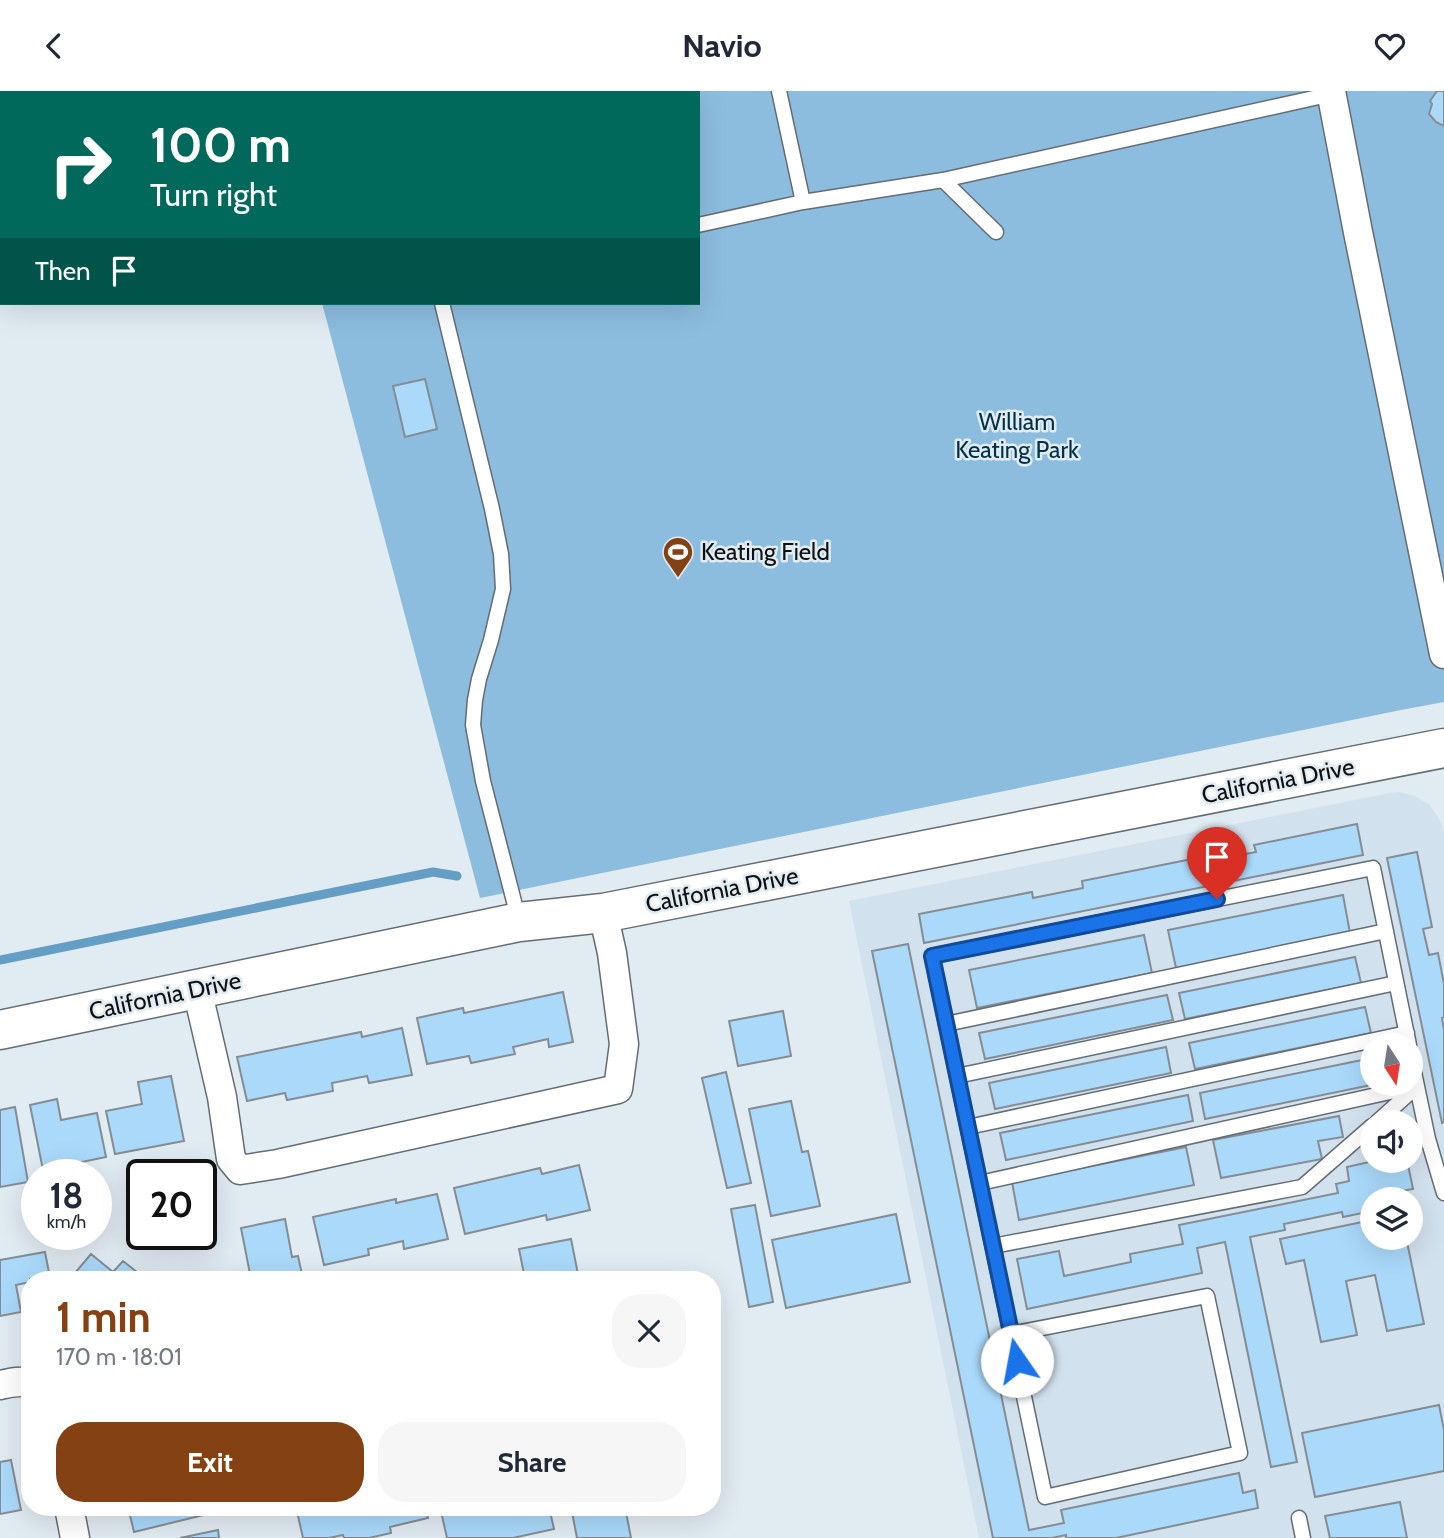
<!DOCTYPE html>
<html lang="en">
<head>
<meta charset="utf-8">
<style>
	:root { --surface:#fff; --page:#f6f6f7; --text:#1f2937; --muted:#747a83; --accent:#844113 }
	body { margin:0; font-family:Cabin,sans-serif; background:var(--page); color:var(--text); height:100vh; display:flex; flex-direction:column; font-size:26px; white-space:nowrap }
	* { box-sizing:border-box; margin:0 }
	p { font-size:23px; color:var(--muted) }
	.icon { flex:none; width:38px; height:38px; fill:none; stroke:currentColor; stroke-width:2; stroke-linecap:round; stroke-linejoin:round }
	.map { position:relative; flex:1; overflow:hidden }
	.drawer { position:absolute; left:21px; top:1180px; width:700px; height:245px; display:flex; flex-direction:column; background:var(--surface); border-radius:28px; box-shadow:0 7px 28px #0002 }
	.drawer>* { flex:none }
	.guide { position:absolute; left:0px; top:0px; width:700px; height:214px; box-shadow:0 7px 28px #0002; background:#00695c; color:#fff; overflow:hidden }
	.needle { width:46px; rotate:168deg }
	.tools { position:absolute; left:1360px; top:942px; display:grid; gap:14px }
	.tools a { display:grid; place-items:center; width:63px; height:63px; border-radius:50%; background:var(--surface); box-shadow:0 7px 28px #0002; font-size:35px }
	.speed { position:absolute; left:21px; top:1068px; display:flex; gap:14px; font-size:35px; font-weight:700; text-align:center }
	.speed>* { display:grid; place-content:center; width:91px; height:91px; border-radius:50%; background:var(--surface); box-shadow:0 7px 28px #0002; line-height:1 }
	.speed small { font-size:18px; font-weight:400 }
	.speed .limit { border:4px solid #111; border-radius:10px; background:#fff; color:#111 }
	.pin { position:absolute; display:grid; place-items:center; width:60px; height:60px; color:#fff; margin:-72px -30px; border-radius:50% 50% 50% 0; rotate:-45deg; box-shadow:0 0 7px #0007 }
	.pin .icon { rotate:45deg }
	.me { position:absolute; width:77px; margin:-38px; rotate:348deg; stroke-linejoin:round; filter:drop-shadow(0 0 5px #0008) }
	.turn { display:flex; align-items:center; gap:24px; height:147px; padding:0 35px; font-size:32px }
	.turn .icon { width:91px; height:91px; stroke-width:2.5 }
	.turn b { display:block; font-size:49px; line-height:60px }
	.then { display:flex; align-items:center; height:66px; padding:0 35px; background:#0003; gap:14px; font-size:26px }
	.round { display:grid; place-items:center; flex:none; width:74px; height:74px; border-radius:28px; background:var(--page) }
	.head { display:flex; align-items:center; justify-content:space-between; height:119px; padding:0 35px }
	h1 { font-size:42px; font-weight:800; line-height:52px; color:var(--accent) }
	.action { display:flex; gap:14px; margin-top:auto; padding:14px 35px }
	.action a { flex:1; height:80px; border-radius:28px; background:var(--accent); color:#fff; font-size:28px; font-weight:800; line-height:80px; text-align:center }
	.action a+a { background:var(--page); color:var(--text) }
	header { display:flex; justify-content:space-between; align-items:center; height:91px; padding:0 35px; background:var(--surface); font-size:32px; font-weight:800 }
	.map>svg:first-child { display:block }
</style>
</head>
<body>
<header><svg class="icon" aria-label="back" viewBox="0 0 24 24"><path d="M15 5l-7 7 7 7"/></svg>Navio<svg class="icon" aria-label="heart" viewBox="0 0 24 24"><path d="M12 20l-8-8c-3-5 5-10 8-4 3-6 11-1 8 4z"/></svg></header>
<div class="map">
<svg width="1444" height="1447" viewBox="0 0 1444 1447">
	<rect width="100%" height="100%" fill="#e1ebf2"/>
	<path fill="#d1e1ed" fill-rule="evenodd" d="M1399,701L1415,705L1430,714L1440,730L1444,741V1447H979L849,810L1390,702ZM1372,954H1410V992H1372ZM1372,1031H1410V1069H1372ZM1372,1108H1410V1146H1372Z"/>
	<path fill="#8cbddf" d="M266,0H1444V611L1401,619L480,807L322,212H698V2H267Z"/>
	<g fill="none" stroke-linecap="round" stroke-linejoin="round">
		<path stroke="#649ec5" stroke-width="9" d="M0,869L433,781L457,785"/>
	</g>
	<path fill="#aad9fa" stroke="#858d94" stroke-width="2" d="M1437,0H1444V35L1436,31L1429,23L1432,13L1430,10Z
		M425,288L437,338L405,346L393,295Z
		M1357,733L1363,764L924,852L919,823L1032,801L1033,807L1083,797L1082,790L1207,765L1208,770L1256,761L1254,754Z
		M1417,761L1432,836L1423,838L1429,864L1438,862L1444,893V926L1442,927L1444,939V1031L1442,1032L1387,767Z
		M1343,804L1350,842L1176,877L1168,839Z
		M1144,844L1152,882L977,917L969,879Z
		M908,853L1029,1439L1064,1432L1061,1419L1239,1382L1243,1402L1255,1399L1258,1417L1116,1447H1066V1444L1052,1447H993L872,860Z
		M1355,866L1361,892L1185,928L1179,902Z
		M563,901L573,951L549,956L548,948L513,956L515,963L471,972L469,965L427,973L417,927L463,917L464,922Z
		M1167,904L1173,929L985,968L979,942Z
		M1365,916L1371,942L1195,978L1189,952Z
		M783,920L791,965L738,975L729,930Z
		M402,937L412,984L369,992L367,985L332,992L333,1000L287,1009L285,1002L247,1010L237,966L361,941L362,946Z
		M1166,956L1171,982L995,1018L989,992Z
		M1372,967V992H1381L1205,1028L1200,1002Z
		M726,981L751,1092L727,1097L702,987Z
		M171,985L184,1050L115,1063L106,1020L142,1013L138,991Z
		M1188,1004L1193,1030L1006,1069L1000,1042Z
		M57,1008L61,1029L97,1022L106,1066L43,1079L30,1014Z
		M791,1010L802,1061L808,1060L820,1115L771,1125L749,1018Z
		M15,1016L28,1091L0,1096V1019Z
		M1339,1025L1343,1046L1318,1050L1322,1068L1221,1087L1213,1049Z
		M1186,1056L1194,1094L1019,1129L1012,1091Z
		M1378,1069H1407L1413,1098L1389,1102L1391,1108H1372V1120L1343,1126L1342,1121L1284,1133L1285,1139L1250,1146L1297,1371L1271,1376L1225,1151L1197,1157L1202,1182L1027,1218L1017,1168L1059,1160L1064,1185L1131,1171L1130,1163L1183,1153L1179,1134L1338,1102L1336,1093L1349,1090L1347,1076Z
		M579,1074L590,1119L547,1129L546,1124L465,1143L454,1097L540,1077L542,1083Z
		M437,1103L448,1148L404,1158L403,1150L368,1158L369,1164L324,1174L313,1126L396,1108V1112Z
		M755,1114L773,1211L749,1216L731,1118Z
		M896,1123L910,1191L786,1217L772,1149Z
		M285,1128L292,1166L298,1165L303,1188H251L241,1137Z
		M1372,1129V1146H1406L1424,1233L1387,1240L1375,1184L1346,1190L1357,1244L1321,1251L1304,1169L1286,1173L1280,1148Z
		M571,1148L579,1188H525L519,1158Z
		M45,1161L50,1187L30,1188V1191L16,1194L21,1221L0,1225V1169Z
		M91,1163L113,1181L123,1170L146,1188H70Z
		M1439,1314L1444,1339V1380L1315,1406L1302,1342Z
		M11,1369L21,1419L0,1423V1371Z
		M1400,1411L1407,1447H1330L1325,1425Z
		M128,1416H219L220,1420L134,1441Z
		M296,1416H425L428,1427L390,1436L391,1442L369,1447H344L343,1444L329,1447H303Z
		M440,1416H549L554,1438L513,1447H447Z
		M571,1416H625L631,1447H577Z
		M218,1439L219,1447H180Z"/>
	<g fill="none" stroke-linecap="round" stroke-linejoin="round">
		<g stroke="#646d73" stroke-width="17">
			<path id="lane" d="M288,0V2
				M943,89L996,141
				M803,111L943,89L1332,3
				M698,134L803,111L779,0
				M442,212L492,418L501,463L503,498L491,549L479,588L475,609L473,634L483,690L519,830
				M946,933L1386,840
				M1410,962L1428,1048L1444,1102
				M957,985L1396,892
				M1377,1031L1415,997
				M968,1036L1407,942
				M980,1092L1417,995
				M993,1155L1302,1096L1372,1035
				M1011,1243L1207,1205L1240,1362L1045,1406L932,865L1373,777L1409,954
				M1299,1427L1303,1447"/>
		</g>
		<g stroke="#646d73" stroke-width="31">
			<path id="street" d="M1331,0L1358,141L1444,563
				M197,898L222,1006L231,1068L240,1079L278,1073L618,998L624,953L612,862L603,822
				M0,1294C10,1292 20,1289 30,1292
				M69,1416L75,1447"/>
		</g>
		<g stroke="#646d73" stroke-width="41">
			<path id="secondary" d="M0,939L519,831L603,822L1444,657"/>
		</g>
		<use href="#lane" stroke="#fff" stroke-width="14"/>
		<use href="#street" stroke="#fff" stroke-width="28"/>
		<use href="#secondary" stroke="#fff" stroke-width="38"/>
	</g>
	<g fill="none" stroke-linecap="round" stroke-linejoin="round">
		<g stroke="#114b97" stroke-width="18">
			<path id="route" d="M1017,1270L932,865L1217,808"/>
		</g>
		<use href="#route" stroke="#1a73e8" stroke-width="12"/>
	</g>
	<defs>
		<g id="stadium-pin" transform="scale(1.575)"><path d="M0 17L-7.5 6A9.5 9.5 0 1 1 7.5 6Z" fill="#844113" stroke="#e1ebf2"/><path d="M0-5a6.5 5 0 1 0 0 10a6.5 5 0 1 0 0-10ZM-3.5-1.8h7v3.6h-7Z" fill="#fff"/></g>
	</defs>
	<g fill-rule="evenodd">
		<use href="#stadium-pin" x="678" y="461"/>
	</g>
	<g text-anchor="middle" stroke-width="5" stroke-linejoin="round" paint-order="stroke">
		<g font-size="24" fill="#00314b" stroke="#e1ebf2">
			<text x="1017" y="339">William<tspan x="1017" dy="28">Keating Park</tspan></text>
		</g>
		<g font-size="24" fill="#0e1113" stroke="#e1ebf2" text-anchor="start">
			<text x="701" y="469">Keating Field</text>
		</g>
		<g font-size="24" fill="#0e1113" stroke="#e1ebf2">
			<text transform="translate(1278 690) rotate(-11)" y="8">California Drive</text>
			<text transform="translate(722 799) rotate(-11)" y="8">California Drive</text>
			<text transform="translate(165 905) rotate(-12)" y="8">California Drive</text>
		</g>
	</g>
</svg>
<div class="tools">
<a><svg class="needle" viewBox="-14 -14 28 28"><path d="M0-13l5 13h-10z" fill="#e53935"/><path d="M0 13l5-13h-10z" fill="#747a83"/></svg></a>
<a><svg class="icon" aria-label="sound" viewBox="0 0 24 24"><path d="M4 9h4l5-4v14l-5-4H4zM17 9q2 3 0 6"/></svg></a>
<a><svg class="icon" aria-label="layers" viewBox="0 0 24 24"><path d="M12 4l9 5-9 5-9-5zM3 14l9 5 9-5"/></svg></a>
</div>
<div class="speed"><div>18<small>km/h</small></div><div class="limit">20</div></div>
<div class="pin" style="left:1217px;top:808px;background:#d93025"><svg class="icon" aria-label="arrive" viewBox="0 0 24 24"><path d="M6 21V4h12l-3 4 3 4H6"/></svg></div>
<svg class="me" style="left:1017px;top:1270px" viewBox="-20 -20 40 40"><circle r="19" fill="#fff"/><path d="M0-13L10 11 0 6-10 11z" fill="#1a73e8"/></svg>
<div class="guide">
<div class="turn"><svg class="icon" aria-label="right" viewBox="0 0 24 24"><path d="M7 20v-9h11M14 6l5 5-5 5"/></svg><div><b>100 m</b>Turn right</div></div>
<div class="then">Then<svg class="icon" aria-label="arrive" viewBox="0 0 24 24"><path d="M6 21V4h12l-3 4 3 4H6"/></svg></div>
</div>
<section class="drawer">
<div class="head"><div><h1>1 min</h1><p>170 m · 18:01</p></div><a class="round"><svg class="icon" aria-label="close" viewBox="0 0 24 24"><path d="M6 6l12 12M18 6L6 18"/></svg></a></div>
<div class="action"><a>Exit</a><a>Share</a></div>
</section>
</div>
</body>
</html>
